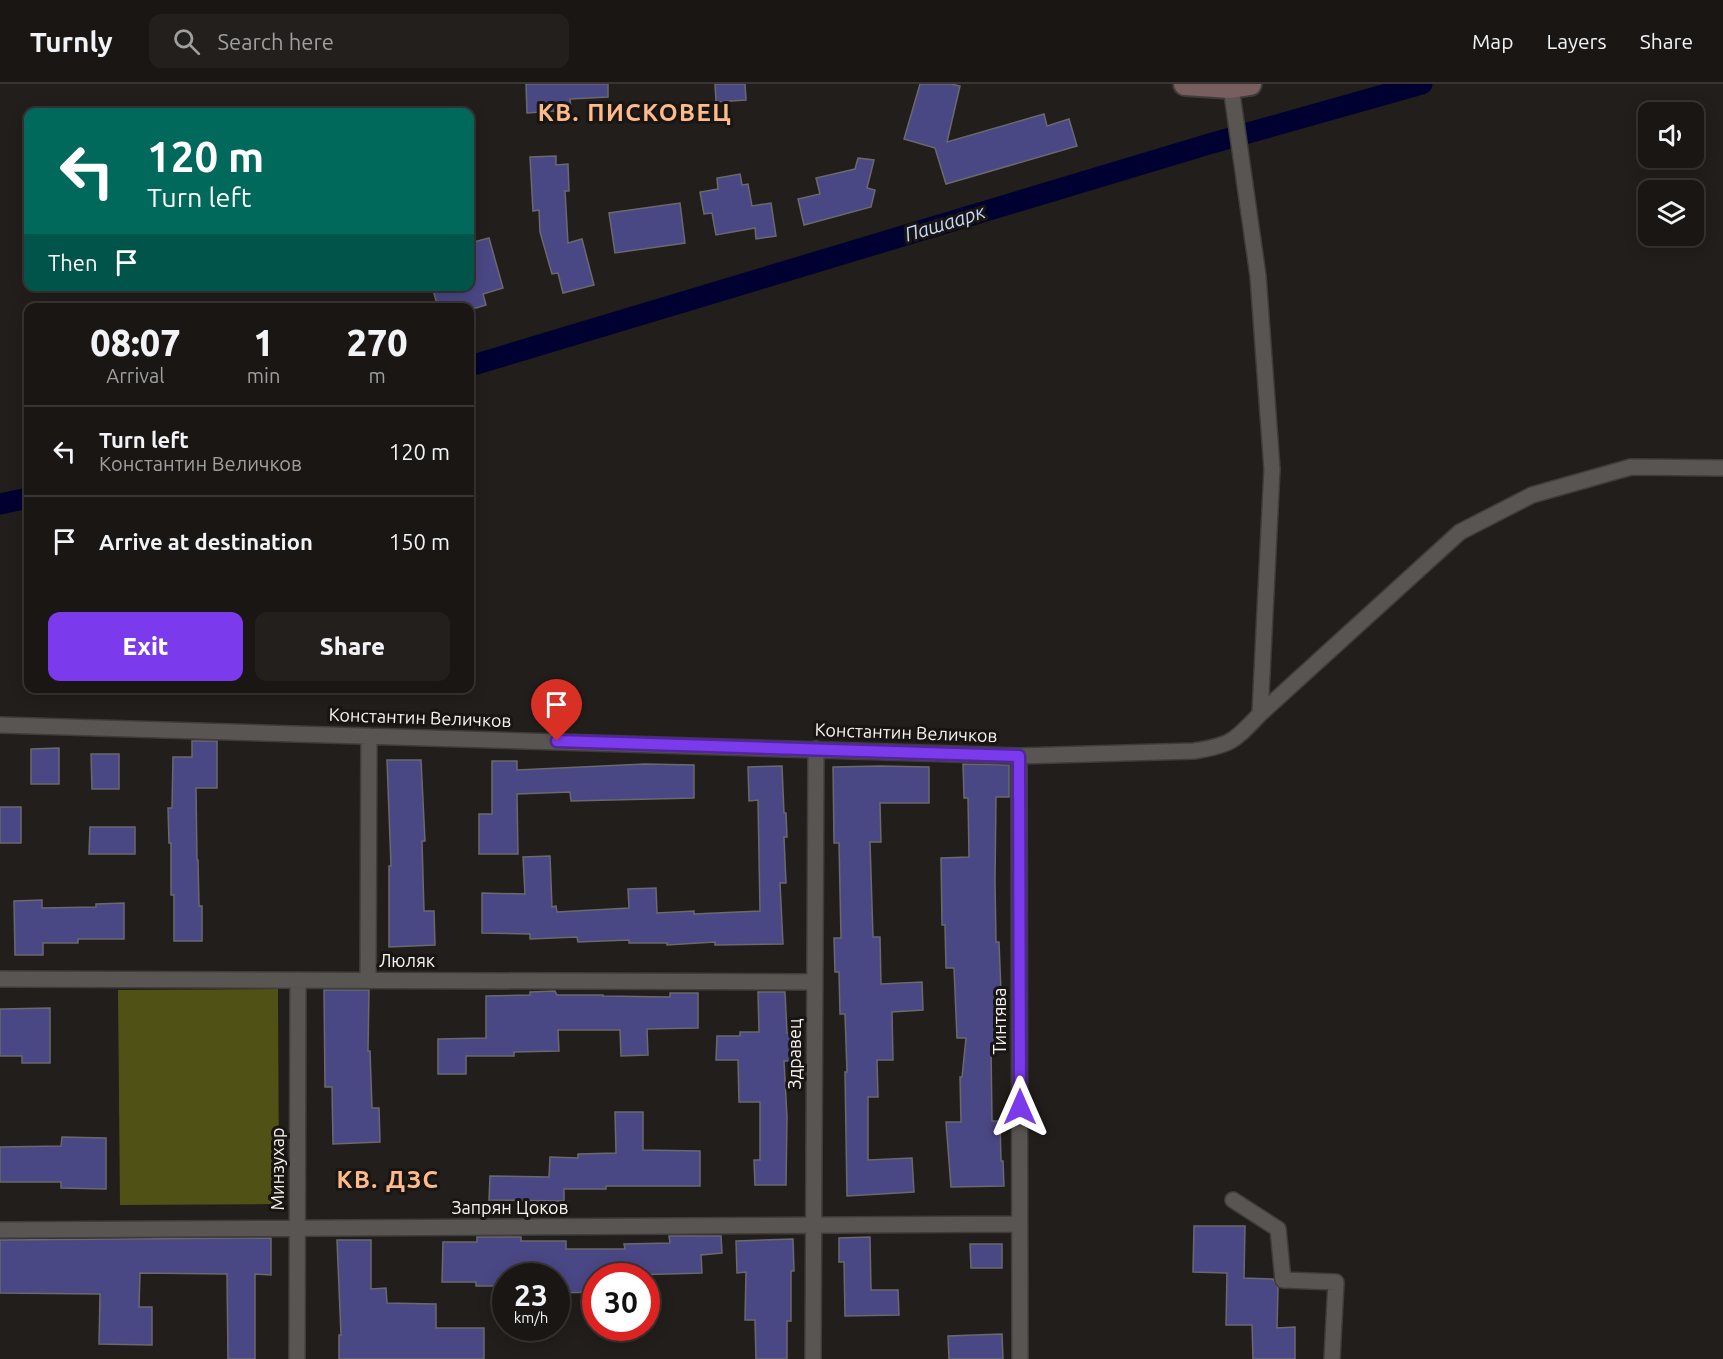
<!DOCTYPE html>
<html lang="en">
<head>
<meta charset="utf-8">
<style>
	:root { --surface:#1a1614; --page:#231f1d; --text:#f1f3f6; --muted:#9f9fa0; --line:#383534; --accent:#7c3aed }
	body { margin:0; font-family:Ubuntu,sans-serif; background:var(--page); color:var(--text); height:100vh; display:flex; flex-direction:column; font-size:22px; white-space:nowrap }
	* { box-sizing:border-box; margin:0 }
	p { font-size:20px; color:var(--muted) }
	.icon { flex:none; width:33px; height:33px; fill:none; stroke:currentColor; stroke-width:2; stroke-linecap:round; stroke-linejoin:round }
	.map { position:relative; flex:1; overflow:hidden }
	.details { position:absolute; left:24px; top:219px; width:450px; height:390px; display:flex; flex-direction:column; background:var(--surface); border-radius:12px; box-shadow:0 3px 15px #0003,0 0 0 2px var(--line) }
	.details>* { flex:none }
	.hud { position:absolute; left:24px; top:24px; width:450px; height:183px; border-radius:12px; box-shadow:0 3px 15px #0003,0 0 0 2px var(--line); background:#00695c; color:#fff; overflow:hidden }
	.controls { position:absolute; left:1638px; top:18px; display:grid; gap:12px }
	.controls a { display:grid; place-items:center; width:66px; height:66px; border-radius:12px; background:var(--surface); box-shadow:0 3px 15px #0003,0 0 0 2px var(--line); font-size:30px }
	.speed { position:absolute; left:492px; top:1179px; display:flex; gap:12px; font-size:30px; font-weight:700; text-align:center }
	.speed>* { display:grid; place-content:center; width:78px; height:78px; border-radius:50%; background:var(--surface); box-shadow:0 3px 15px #0003,0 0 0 2px var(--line); line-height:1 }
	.speed small { font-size:15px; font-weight:400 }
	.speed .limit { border:9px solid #d22; background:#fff; color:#111 }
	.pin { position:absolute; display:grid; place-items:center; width:51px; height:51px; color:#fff; margin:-62px -26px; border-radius:50% 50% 50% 0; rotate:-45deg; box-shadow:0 0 6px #0007 }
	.pin .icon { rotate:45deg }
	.me { position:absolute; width:66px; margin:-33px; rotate:0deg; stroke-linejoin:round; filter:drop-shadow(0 0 4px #0008) }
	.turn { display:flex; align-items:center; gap:21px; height:126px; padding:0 24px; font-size:27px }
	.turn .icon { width:78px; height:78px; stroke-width:2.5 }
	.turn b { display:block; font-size:42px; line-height:51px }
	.then { display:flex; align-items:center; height:57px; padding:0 24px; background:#0003; gap:12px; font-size:22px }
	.eta { display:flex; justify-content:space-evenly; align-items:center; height:102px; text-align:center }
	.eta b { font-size:36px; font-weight:800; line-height:42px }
	.action { display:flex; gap:12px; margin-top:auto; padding:12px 24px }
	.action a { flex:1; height:69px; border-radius:12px; background:var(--accent); color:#fff; font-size:24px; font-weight:800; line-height:69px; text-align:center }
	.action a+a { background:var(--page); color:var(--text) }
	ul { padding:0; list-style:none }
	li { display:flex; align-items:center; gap:18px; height:90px; padding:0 24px; border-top:2px solid var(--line) }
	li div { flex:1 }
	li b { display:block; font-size:22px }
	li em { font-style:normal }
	header { display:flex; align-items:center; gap:36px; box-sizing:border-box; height:84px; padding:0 30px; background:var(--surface); border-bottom:2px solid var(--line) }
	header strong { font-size:28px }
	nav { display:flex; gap:33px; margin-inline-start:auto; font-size:21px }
	.search { width:420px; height:54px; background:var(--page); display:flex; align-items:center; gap:15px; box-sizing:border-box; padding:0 21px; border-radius:12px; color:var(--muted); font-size:22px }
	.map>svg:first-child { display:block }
</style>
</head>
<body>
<header>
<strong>Turnly</strong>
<div class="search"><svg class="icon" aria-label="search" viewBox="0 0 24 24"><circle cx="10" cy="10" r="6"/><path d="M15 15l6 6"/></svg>Search here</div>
<nav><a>Map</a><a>Layers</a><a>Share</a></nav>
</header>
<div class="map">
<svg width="1723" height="1275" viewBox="0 0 1723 1275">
	<rect width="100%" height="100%" fill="#221e1b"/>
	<path fill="#505215" d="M278,905L279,1120L120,1121L118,906Z"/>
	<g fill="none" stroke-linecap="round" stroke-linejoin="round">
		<path stroke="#000031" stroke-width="21" d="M470,282L1209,60L1422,0
			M0,420L28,414"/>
	</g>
	<path fill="#4a4785" stroke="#69696e" stroke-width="1.5" d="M526,0H608V13L570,15L571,26L527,29Z
		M715,0H745L746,16L716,18Z
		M920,0H951L960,2L947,58L1044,30L1047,42L1069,35L1077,62L946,100L935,64L904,55Z
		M556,72V81L568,80L569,107H565L568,159L582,155L594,201L563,209L558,189L552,190L540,148L539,126L533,127L530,73Z
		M858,74L874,76L867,104L875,106L871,123L804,141L798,115L820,110L816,94L855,85Z
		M740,90L742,101L748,100L752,122L771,119L776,152L756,155L755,144L716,151L712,129L704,130L700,108L718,105L717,94Z
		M680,119L685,159L615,169L609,129Z
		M489,154L503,204L483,210L486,221L476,224H438L432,202H470V182L475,180L470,159Z
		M192,657H217V704H196L197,776H198L199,822H202V857H174V811H171V759H169L168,724H172L173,673H192Z
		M59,664V700H31V665Z
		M91,670H119V705H92Z
		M387,676H421L425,757H422L424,827H434L435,861L389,863V782H391Z
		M492,677H517V686L645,680L694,681V714L571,717L570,708L517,710L518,770H479V730H492Z
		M963,680L1009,681V713H996L995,797L996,858H999L1002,933H999L997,965L991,962L992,1037H1000L1001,1077H1003L1004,1102L951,1103L946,1038H961L960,993H962L966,954H957L954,884H946L945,841H942L941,774L969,773L968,714H964Z
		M782,682L784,729H786L787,753H784L786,799H780L783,860L715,861V858L667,861V859H629V856L578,858L577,853L530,855V850L482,849V809L525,810L523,773L550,772L552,823L556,822L557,828L629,824L628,805L656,804L657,829L694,827V830L760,827L758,716L749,717L748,683Z
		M880,682L929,683V719H880L881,758H870L873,853H880L881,900L922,898L923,926L892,928L893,976H877L878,1013H868V1076L912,1074L914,1108L847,1112L845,988H847L845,930H840L839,888H835L834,854H841L839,759H834L833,683Z
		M0,723H21V759H0Z
		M90,743H135V770H89Z
		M42,816V824L96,823V820L124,819V855H78V859H43V871H15L14,817Z
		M324,906H369L368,967H370L372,1024H379L380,1058L333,1060L332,1003H325Z
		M555,907L557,911H603V912L670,913V909H698V944L647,945L648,971L621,972L620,946H558L559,967L514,968V972H466V990H438V955L486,954V912L530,911V908Z
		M758,908H785L787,949H797L796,977H784L787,1033L786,1101H755L754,1076H760V1018H739L738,976H716L717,952H740V948H759Z
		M50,924V979H22V972H0V925Z
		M615,1028H643V1066L700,1067V1102H606V1105H564V1117L489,1116L490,1092L549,1093L550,1073L578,1074V1070L616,1069Z
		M62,1053L106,1054V1105L61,1104V1098H0V1063L61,1062Z
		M1194,1142H1245L1244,1194L1273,1195L1278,1204L1277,1244L1295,1243V1275H1253L1252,1241H1226L1227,1189L1193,1188Z
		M669,1152H721L722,1169L701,1171L702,1189L596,1192V1208L556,1209V1192H506V1202H476V1198H442L443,1158H477V1153H521V1157H566V1165H625L624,1160L670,1159Z
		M870,1153L871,1206H898L899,1231L845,1232L844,1178H839V1154Z
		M271,1154V1191L255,1190V1275H228L227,1190L140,1189L139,1223H152V1261L99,1260L100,1210L0,1209V1156Z
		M793,1155L794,1187H791V1237H787V1275H756L755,1236H745L746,1188L737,1189L736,1157Z
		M337,1156H371V1205L386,1204L387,1219L436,1220V1244H484V1275H339V1251H341Z
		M970,1160H1002V1184H971Z
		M1002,1250L1003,1275H949L948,1252Z"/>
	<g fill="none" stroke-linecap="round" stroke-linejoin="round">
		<g stroke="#3f3c3a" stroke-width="18">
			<path id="street" d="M1233,0L1231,3L1258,192L1272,385L1260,630
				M0,641L1019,672L1194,667C1232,661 1234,657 1260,630L1460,448L1532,411L1631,383L1723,384
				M1019,672L1020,1275
				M0,895L815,898
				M368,896L369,652
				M1233,1116L1278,1145L1283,1196L1336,1198L1332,1275
				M0,1146L1020,1140
				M297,1275L298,896
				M813,1275L816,665"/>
		</g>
		<g stroke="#3f3c3a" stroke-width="26">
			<path id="secondary" d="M1185,0L1231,3L1250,0"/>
		</g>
		<use href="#street" stroke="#595552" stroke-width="15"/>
		<use href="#secondary" stroke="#795e60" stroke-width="22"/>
	</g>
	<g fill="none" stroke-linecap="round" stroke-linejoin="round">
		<g stroke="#51269a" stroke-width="15">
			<path id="route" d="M557,657L1019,672L1020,1023"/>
		</g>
		<use href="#route" stroke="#7c3aed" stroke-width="10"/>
	</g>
	<g text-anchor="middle" stroke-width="6" stroke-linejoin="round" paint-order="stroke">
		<g font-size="18" fill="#f6f3f2" stroke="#181512">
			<text transform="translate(420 634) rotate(2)" y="6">Константин Величков</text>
			<text transform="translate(906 649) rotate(2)" y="6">Константин Величков</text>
			<text x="407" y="883">Люляк</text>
			<text transform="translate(1000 937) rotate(-90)" y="6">Тинтява</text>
			<text transform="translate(795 970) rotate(-90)" y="6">Здравец</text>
			<text transform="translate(278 1085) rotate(-90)" y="6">Минзухар</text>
			<text x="510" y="1130">Запрян Цоков</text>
		</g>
		<g font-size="20" font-style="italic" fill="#c5d7fa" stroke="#181512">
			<text transform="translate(945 139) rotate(-17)" y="7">Пашаарк</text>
		</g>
		<g font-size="24" font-weight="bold" letter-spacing="1.5" fill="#feba8b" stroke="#181512">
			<text x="635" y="37">КВ. ПИСКОВЕЦ</text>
			<text x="388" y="1104">КВ. ДЗС</text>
		</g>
	</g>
</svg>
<div class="controls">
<a><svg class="icon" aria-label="sound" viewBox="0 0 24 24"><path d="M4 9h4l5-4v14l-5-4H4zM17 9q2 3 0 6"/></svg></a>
<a><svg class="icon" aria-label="layers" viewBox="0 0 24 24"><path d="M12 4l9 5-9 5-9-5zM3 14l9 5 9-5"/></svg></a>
</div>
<div class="speed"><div>23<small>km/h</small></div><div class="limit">30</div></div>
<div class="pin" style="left:557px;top:657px;background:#d93025"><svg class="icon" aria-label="arrive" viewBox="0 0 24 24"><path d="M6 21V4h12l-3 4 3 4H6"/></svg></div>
<svg class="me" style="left:1020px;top:1023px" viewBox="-20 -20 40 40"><path d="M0-17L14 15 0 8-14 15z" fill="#7c3aed" stroke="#fff" stroke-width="4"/></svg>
<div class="hud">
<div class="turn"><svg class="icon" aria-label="left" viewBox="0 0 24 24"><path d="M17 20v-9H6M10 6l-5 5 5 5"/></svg><div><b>120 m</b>Turn left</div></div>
<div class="then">Then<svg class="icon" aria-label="arrive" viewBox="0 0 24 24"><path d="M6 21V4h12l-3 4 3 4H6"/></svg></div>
</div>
<section class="details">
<div class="eta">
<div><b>08:07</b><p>Arrival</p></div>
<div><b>1</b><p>min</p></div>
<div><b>270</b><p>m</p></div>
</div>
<ul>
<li><svg class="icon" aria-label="left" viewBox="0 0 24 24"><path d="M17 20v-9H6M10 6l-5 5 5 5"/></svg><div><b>Turn left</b><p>Константин Величков</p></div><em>120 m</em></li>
<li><svg class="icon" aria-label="arrive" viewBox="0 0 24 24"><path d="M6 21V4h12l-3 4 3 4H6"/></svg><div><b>Arrive at destination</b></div><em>150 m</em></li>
</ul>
<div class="action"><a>Exit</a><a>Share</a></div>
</section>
</div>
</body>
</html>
